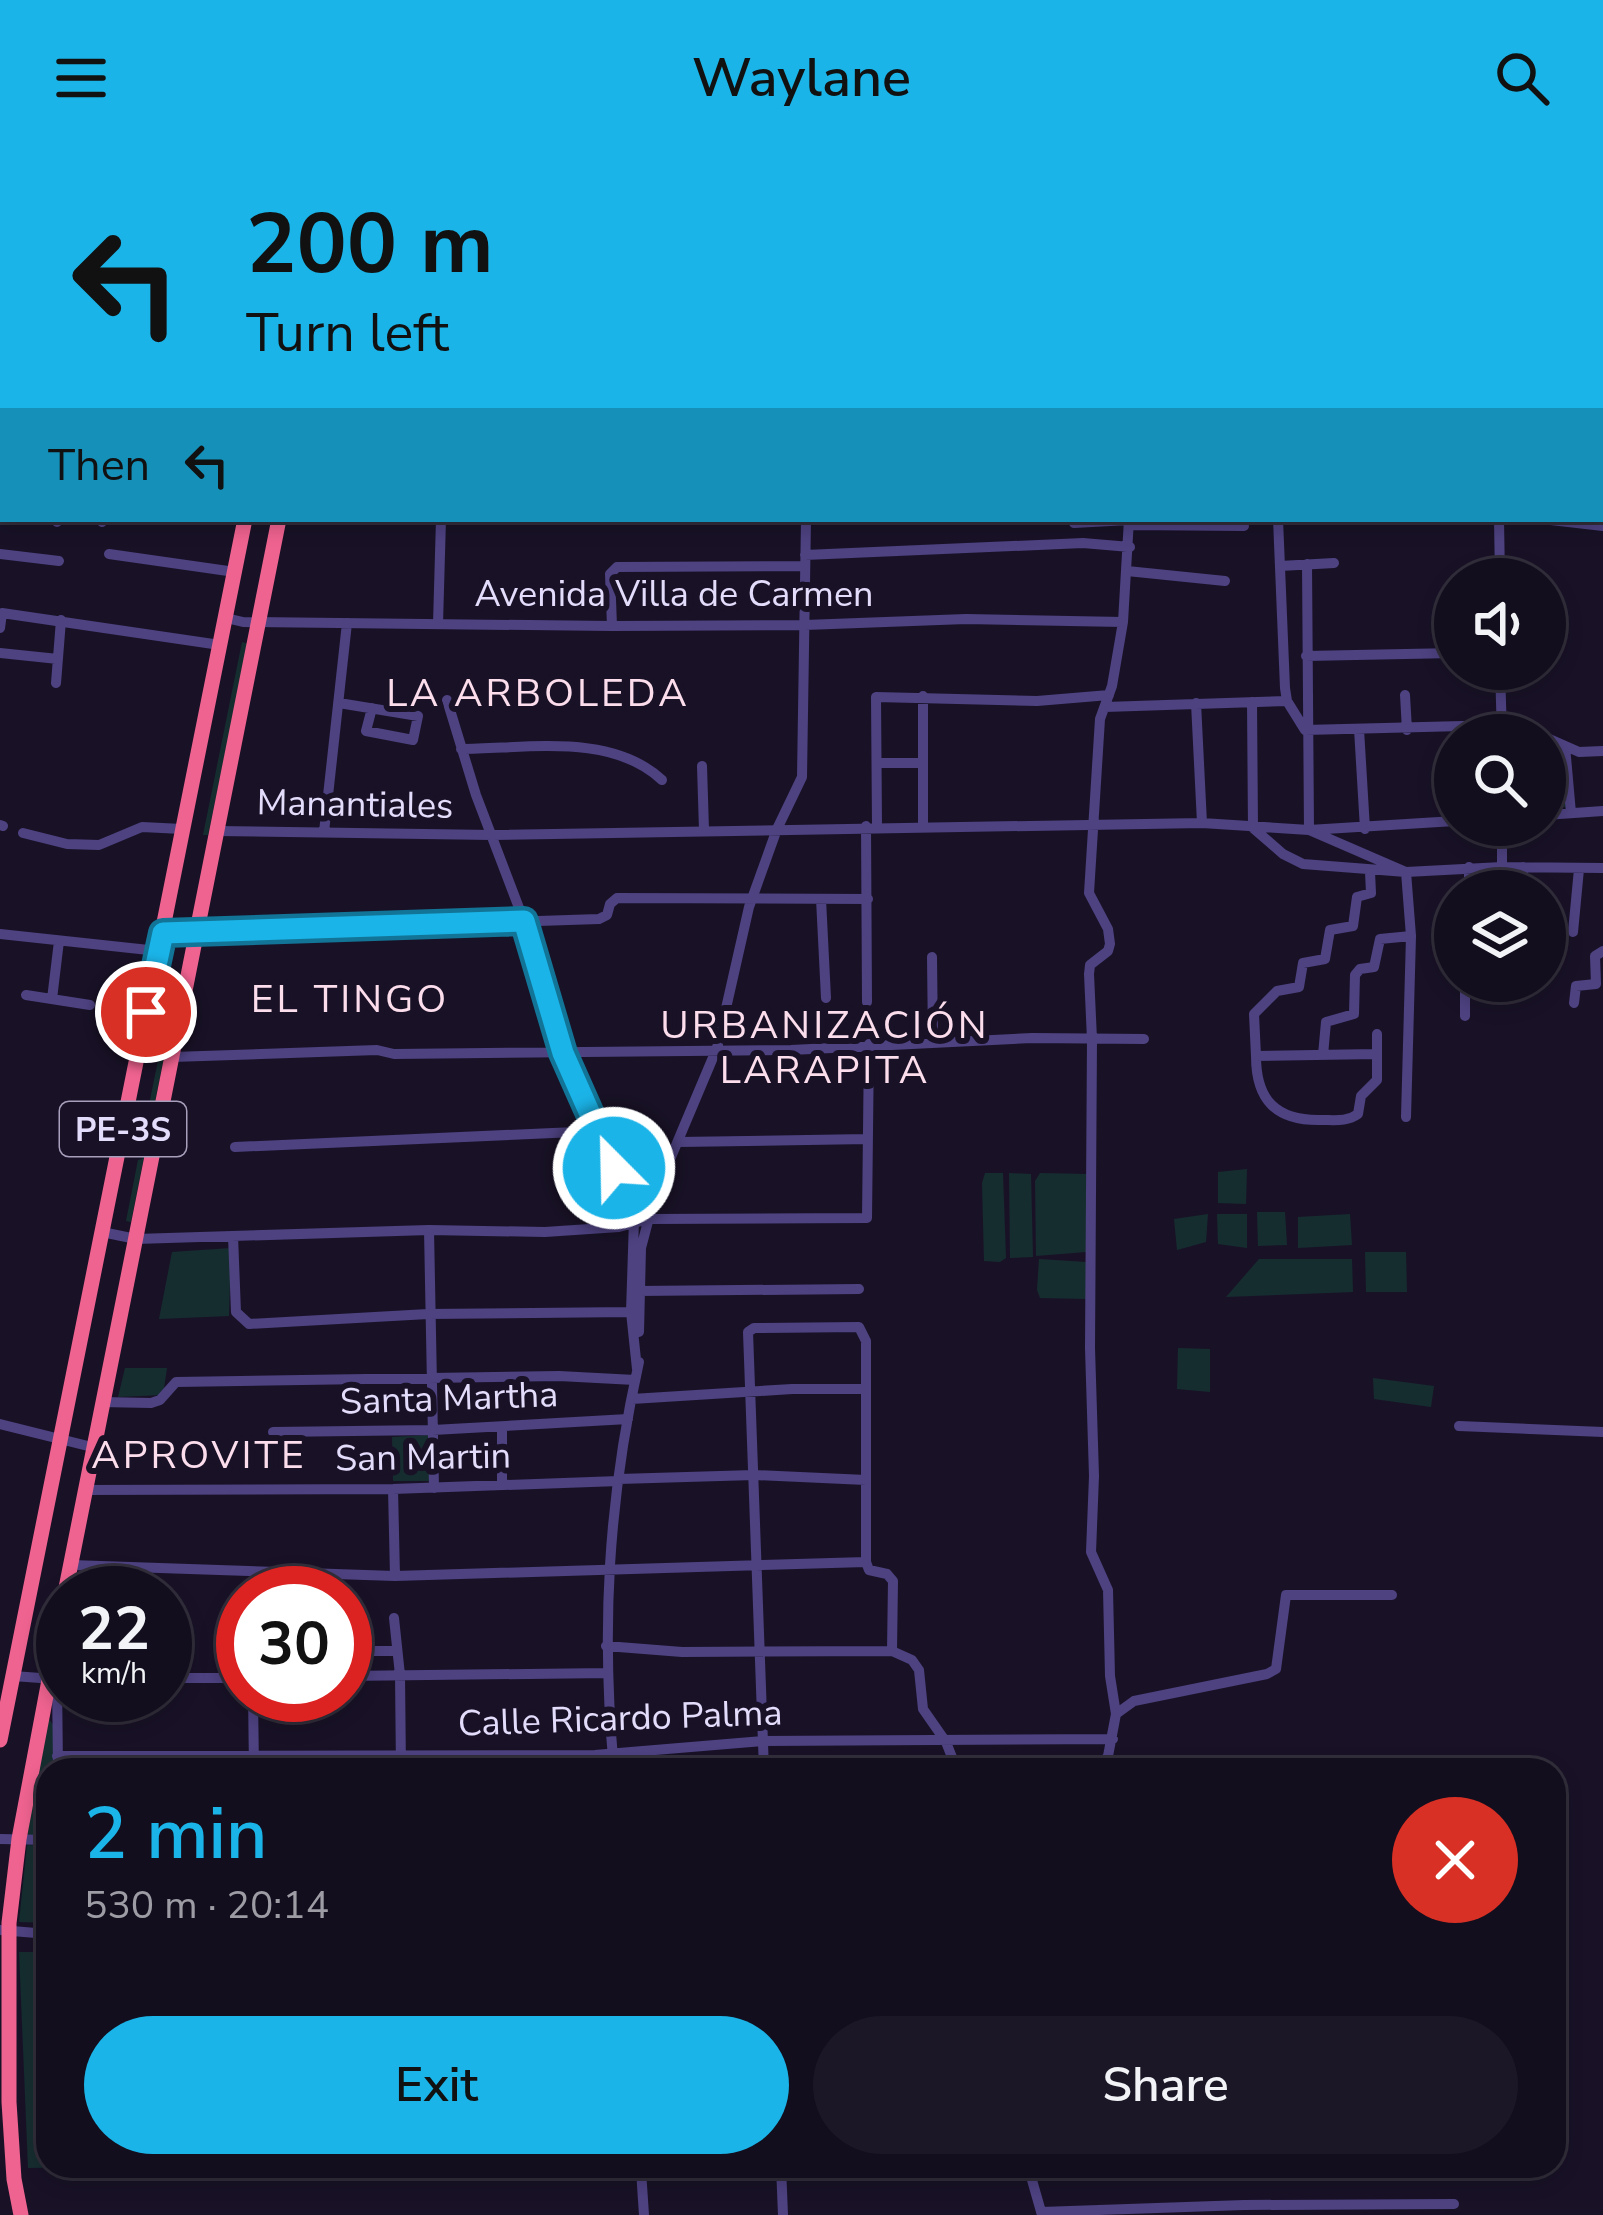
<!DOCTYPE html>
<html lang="en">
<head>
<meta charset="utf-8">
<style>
	:root { --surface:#130e1d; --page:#1c1726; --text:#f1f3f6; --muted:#9d9ca4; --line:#322e3b; --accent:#1bb4e8 }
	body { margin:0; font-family:"Nunito Sans",sans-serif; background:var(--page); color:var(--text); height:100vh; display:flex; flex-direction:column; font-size:45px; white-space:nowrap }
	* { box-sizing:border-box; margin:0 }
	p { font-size:39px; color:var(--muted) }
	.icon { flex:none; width:66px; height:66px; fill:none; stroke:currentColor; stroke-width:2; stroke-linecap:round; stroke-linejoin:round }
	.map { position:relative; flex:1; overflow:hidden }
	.details { position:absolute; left:36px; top:1602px; width:1530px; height:420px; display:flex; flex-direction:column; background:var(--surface); border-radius:36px; box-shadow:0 6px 18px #0003,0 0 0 3px var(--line) }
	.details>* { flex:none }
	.top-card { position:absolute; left:0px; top:0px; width:1605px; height:366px; box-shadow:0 6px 18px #0003,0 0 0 3px var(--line); background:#1bb4e8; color:#111; overflow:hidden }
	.controls { position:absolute; left:1434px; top:402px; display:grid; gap:24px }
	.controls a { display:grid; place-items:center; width:132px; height:132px; border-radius:50%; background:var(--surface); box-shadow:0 6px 18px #0003,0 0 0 3px var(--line); font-size:60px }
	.speed { position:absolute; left:36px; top:1410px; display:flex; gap:24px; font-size:60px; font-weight:700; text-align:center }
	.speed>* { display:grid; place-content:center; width:156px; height:156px; border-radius:50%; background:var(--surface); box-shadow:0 6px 18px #0003,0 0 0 3px var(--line); line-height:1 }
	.speed small { font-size:30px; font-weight:400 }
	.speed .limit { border:18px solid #d22; background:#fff; color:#111 }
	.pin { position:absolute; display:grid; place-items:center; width:102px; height:102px; color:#fff; margin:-51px; border:6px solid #fff; border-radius:50%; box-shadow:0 3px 12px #0007 }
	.me { position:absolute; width:132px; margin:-66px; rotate:337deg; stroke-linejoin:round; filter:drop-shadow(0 0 9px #0008) }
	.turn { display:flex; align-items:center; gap:42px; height:252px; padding:0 48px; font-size:54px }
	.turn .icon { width:156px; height:156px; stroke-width:2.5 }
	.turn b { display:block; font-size:84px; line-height:102px }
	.then { display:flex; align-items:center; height:114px; padding:0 48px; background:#0003; gap:24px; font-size:45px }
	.round { display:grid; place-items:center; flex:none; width:126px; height:126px; border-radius:63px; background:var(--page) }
	.overview { display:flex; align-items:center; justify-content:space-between; height:204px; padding:0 48px }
	h1 { font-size:72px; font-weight:600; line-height:90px; color:var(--accent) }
	.button { display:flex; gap:24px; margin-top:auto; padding:24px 48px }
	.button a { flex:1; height:138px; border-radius:72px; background:var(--accent); color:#111; font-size:48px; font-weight:600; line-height:138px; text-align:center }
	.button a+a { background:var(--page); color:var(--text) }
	header { display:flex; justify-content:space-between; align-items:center; height:156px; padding:0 48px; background:var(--accent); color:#111; font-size:54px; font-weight:600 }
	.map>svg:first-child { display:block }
</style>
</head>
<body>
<header><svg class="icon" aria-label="menu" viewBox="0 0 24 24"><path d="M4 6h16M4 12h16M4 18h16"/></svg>Waylane<svg class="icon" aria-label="search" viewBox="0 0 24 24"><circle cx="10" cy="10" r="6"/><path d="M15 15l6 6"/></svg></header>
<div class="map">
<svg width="1603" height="2059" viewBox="0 0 1603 2059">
	<rect width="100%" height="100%" fill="#191227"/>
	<path fill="#162d30" d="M242,486L248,488L208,679H203Z
		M1545,587L1564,601L1567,651L1545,652Z
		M163,880L168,881L131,1066L126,1065L138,1004L142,1003L145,989L141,988Z
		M1247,1013L1246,1048L1218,1047V1016Z
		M985,1017H1003L1006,1102L1000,1106L984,1105L982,1027Z
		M1009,1017L1031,1018L1033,1101L1010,1102Z
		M1040,1017L1086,1018V1096L1036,1100L1035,1025Z
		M1257,1056H1285L1287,1089L1258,1090Z
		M1208,1058L1206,1086L1177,1094L1174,1063Z
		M1217,1058H1247V1092L1218,1088Z
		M1350,1058L1352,1089L1298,1092V1061Z
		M231,1092L229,1160L159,1163L172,1096Z
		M1365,1096H1406L1407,1136H1366Z
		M1039,1103L1086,1106L1087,1143L1040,1142L1037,1134Z
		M1259,1103H1352L1353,1136L1226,1141Z
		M1178,1192L1210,1193V1236L1177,1233Z
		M125,1212H167L163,1239L118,1241Z
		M1373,1222L1434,1230L1431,1251L1374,1243Z
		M429,1279V1325H393L392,1281Z
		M48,1561L53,1569L54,1614H48V1682L27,1680Z
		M396,1606V1614H264V1607Z
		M27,1689L48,1690V1767L19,1766Z
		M19,1796H48V2010L98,2011L28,2012Z"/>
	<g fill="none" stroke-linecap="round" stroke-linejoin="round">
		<path stroke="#4e4281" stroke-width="10" d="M553,0V3
			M800,0V3
			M934,0V3
			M1091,0L1092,3
			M389,3L390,0
			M1484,3V0
			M1602,14H1603
			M1602,77H1603
			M1602,118H1603
			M1602,222H1603
			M1602,263H1603
			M0,274L3,272
			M0,289L3,290
			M1278,363L1285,532L1287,545L1305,574L1502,569L1539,579
			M1499,363L1500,423
			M1542,363L1603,370
			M57,366V363
			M102,366L103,363
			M1074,367L1129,364
			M1130,369L1244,370
			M0,398L59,405
			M109,398L235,416
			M805,399L1083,387L1130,391
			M1307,408L1309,674L1406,716L1502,711L1603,712
			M1280,410L1334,407
			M1127,415L1225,425
			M226,462L243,466L612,470L805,469L966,463L1123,466
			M438,468L441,363
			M612,470L610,418L617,411L805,410
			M0,472L2,457L220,489
			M0,497L58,503
			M1306,500L1455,497
			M1500,513L1502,579
			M56,527L61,464
			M1405,539L1407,574
			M923,540V669
			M447,544L476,639L524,765L563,897L634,1064
			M1252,546L1253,672L1283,698L1303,708L1406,716L1411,780L1406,961
			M339,547L418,560L413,584L366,575L372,552
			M1196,547L1202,667
			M1105,551L1287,545
			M1359,573L1365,673
			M1545,581L1579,596L1603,595
			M1565,590L1571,657
			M461,593C526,593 611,576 662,624
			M877,607H923
			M702,610L704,674
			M1545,659L1603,655
			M0,669L3,670
			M866,670L867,846
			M877,670L876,541L1037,545L1109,539
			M217,675L492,679L1202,667L1309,674L1455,665
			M324,676L347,467
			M23,677L67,688L99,689L142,671L182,673
			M1469,711V735
			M1502,711V669
			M1523,711V735
			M1370,716L1371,737L1357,741L1353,770L1330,774L1325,803L1303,807L1299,831L1277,835L1254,858L1256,900L1376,898
			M821,743L826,842
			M1573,776L1579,713
			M163,777L599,763L607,759L610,748L617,742L868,743
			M0,778L158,795
			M932,801L933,885
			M1465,825V860
			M26,839L90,849
			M52,843L59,785
			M1574,847L1576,830L1596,828L1595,800L1603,795
			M1323,899L1326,866L1354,858L1355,819L1360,813L1374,811L1380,783L1411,780
			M1256,900C1256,944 1276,965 1321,964C1335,964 1347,966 1358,958L1361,940L1377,924V878
			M172,901L377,894L394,898L791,894L1032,882L1144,883
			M679,986L868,983
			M235,991L598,975
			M429,1074L434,1332
			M102,1076L136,1083L429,1074L545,1076L619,1071L649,1063L867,1062L869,888
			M233,1080L236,1156L249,1168L428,1158L631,1156
			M638,1135L859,1133
			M639,1176L641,1092L655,1039
			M637,1213L631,1156L634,1064L641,1050L655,1039L717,892L749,751L777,673L802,621L806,363
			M632,1243L792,1233H864
			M101,1246L151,1247L160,1244L176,1226L559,1220L635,1224
			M0,1268L92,1291
			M1459,1270L1603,1276
			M502,1271V1329
			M273,1276L433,1274L628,1263
			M619,1323L754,1319L866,1324
			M393,1333L395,1420
			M84,1334L393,1333L619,1325
			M71,1409L395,1420L866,1406
			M394,1462L400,1519L401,1614
			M606,1490L682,1496L892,1495
			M345,1495H397
			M13,1520L54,1523
			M345,1520L608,1517
			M165,1522H243
			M57,1523L58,1614
			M253,1539L254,1614
			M1116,1558L1110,1520L1108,1434L1091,1396L1094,1320L1090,1192L1092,883L1089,818L1090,809L1108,795L1110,788L1108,773L1089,737L1100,563L1112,530L1123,466L1129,363
			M57,1600L595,1599L763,1585L1113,1583
			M614,1614C601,1473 608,1345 639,1206
			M764,1614L748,1176L754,1172L859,1171L866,1185V1406L869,1414L887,1418L893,1425L892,1495L912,1504L919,1514L923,1553L946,1586L957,1614
			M1098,1614L1108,1600L1116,1558L1134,1545L1267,1518L1276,1513L1286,1439H1392
			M0,1683L48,1684
			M0,1774L48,1778
			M781,2010L783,2059
			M1028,2010L1042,2059
			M641,2014L644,2059
			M642,2016L797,2010
			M1041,2056L1244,2049L1454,2048"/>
		<path stroke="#d46ef0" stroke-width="14" d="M5,3L6,0
			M16,3L17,0
			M28,3L29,0
			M42,3V0
			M0,26L3,12
			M0,76L3,62
			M0,130L3,117
			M0,187L3,181"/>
		<path stroke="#ef6390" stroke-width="15" d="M307,3V0
			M339,3L340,0
			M65,1437L279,363
			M0,1584L245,363
			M21,2059L14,2023L9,1946V1767L19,1683L63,1450"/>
	</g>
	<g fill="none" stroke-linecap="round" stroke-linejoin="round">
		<g stroke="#127597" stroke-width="30">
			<path id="route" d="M146,856L163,777L524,765L563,897L614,1012"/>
		</g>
		<use href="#route" stroke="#1bb4e8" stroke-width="21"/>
	</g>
	<g text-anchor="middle" stroke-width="12" stroke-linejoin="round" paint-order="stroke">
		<rect fill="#191227" stroke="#a79fbb" stroke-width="3" x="60" y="946" width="126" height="54" rx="9"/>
		<g font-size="33" font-weight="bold" fill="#e4dcfb">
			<text x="123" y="985">PE-3S</text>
		</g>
		<g font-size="36" fill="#e4dcfb" stroke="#191227">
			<text x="674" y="450">Avenida Villa de Carmen</text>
			<text transform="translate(355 647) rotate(1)" y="13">Manantiales</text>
			<text transform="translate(449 1241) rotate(-2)" y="13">Santa Martha</text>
			<text transform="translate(423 1300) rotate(-1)" y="13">San Martin</text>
			<text transform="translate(620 1561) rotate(-2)" y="13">Calle Ricardo Palma</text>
		</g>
		<g font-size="39" letter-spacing="3" fill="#fcddec" stroke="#191227">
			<text x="538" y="550">LA ARBOLEDA</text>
			<text x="350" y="856">EL TINGO</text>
			<text x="825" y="882">URBANIZACIÓN<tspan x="825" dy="45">LARAPITA</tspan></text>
			<text x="199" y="1312">APROVITE</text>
		</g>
	</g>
</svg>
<div class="controls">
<a><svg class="icon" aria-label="sound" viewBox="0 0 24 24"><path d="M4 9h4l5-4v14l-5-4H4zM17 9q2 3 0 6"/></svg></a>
<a><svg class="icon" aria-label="search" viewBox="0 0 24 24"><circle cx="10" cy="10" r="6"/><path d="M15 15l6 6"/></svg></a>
<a><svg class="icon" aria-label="layers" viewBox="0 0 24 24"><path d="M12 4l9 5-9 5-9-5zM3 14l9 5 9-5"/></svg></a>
</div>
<div class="speed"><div>22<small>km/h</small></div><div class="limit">30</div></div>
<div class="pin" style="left:146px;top:856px;background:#d93025"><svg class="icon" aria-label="arrive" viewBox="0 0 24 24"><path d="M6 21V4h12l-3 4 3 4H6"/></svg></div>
<svg class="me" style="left:614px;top:1012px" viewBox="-20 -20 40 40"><circle r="17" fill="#1bb4e8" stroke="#fff" stroke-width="3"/><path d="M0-11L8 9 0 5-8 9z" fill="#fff"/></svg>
<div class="top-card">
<div class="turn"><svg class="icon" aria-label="left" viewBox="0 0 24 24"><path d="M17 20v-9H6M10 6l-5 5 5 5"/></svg><div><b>200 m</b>Turn left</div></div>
<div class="then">Then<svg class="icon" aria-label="left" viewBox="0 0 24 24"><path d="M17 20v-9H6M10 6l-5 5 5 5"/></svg></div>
</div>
<section class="details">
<div class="overview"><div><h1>2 min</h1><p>530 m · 20:14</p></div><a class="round" style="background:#d93025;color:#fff"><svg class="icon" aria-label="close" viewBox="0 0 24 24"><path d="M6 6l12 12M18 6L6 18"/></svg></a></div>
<div class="button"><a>Exit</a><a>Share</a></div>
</section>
</div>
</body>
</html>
